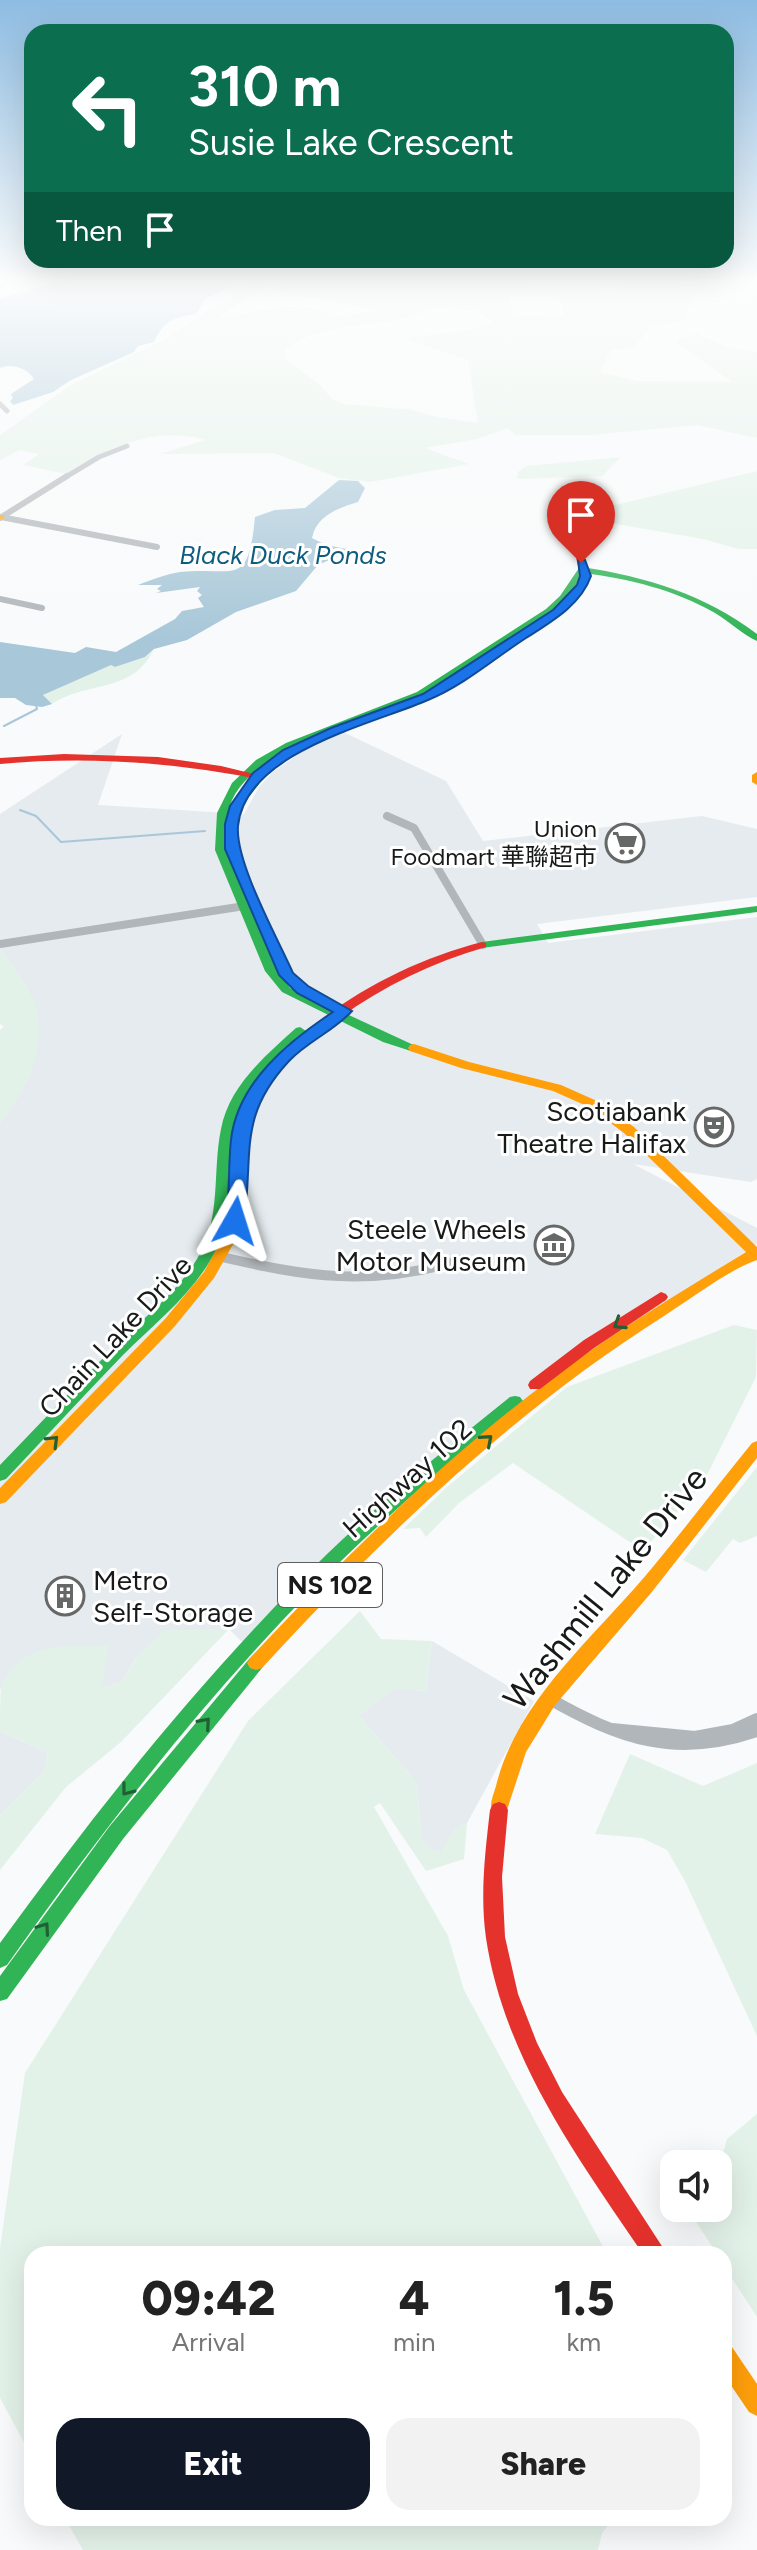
<!DOCTYPE html>
<html lang="en">
<head>
<meta charset="utf-8">
<style>
	:root { --surface:#fff; --page:#f2f2f2; --text:#222; --muted:#767676; --accent:#111827 }
	body { margin:0; font-family:Figtree,"Noto Sans SC",sans-serif; background:var(--page); color:var(--text); height:100vh; display:flex; flex-direction:column; font-size:30px; white-space:nowrap }
	* { box-sizing:border-box; margin:0 }
	p { font-size:26px; color:var(--muted) }
	.icon { flex:none; width:44px; height:44px; fill:none; stroke:currentColor; stroke-width:2; stroke-linecap:round; stroke-linejoin:round }
	.map { position:relative; flex:1; overflow:hidden }
	.sheet { position:absolute; left:24px; top:2246px; width:708px; height:280px; display:flex; flex-direction:column; background:var(--surface); border-radius:24px; box-shadow:0 8px 32px #0002 }
	.sheet>* { flex:none }
	.banner { position:absolute; left:24px; top:24px; width:710px; height:244px; border-radius:24px; box-shadow:0 8px 32px #0002; background:#0b6e4f; color:#fff; overflow:hidden }
	.buttons { position:absolute; left:660px; top:2150px; display:grid; gap:16px }
	.buttons a { display:grid; place-items:center; width:72px; height:72px; border-radius:16px; background:var(--surface); box-shadow:0 8px 32px #0002; font-size:40px }
	.pin { position:absolute; display:grid; place-items:center; width:68px; height:68px; color:#fff; margin:-82px -34px; border-radius:50% 50% 50% 0; rotate:-45deg; box-shadow:0 0 8px #0007 }
	.pin .icon { rotate:45deg }
	.me { position:absolute; width:88px; margin:-44px; rotate:6deg; stroke-linejoin:round; filter:drop-shadow(0 0 6px #0008) }
	.turn { display:flex; align-items:center; gap:28px; height:168px; padding:0 32px; font-size:36px }
	.turn .icon { width:104px; height:104px; stroke-width:2.5 }
	.turn b { display:block; font-size:56px; line-height:68px }
	.then { display:flex; align-items:center; height:76px; padding:0 32px; background:#0003; gap:16px; font-size:30px }
	.eta { display:flex; justify-content:space-evenly; align-items:center; height:136px; text-align:center }
	.eta b { font-size:48px; font-weight:800; line-height:56px }
	.action { display:flex; gap:16px; margin-top:auto; padding:16px 32px }
	.action a { flex:1; height:92px; border-radius:24px; background:var(--accent); color:#fff; font-size:32px; font-weight:800; line-height:92px; text-align:center }
	.action a+a { background:var(--page); color:var(--text) }
	.map>svg:first-child { display:block }
</style>
</head>
<body>
<div class="map">
<svg width="757" height="2550" viewBox="0 0 757 2550">
	<rect width="100%" height="100%" fill="#f8fafb"/>
	<path fill="#e5ebef" d="M343,732L446,781L483,841L702,816L757,829V897L537,924L548,943L757,917V1179L751,1182L633,1164L757,1228V1244L700,1281L352,1542L242,1642L229,1629L136,1657L122,1682L101,1688L0,1689V1123L29,1076L38,1039V1017L27,987L0,949V814L122,734L98,805L244,814L259,787L273,772L312,745Z
		M432,1641L534,1701L467,1823L455,1829L442,1851H431L421,1837L417,1783L359,1716L393,1688L426,1691Z
		M0,1731L48,1753L44,1772L0,1816Z"/>
	<path fill="#e3f2e9" fill-rule="evenodd" d="M520,280C540,291 550,284 570,288C585,291 599,295 615,297L625,281H713L692,297L685,320L650,327L635,346L610,351L600,372L637,381L732,382L677,343V340L697,334L730,348L757,352V438L697,425L590,435H516L507,428L477,439L425,448L469,464L370,482L339,478L274,453L160,454L205,440C156,425 105,448 66,474L23,465L39,454L20,450L0,460V435L71,385L160,342L256,281ZM272,282L274,288L284,295L324,299L373,311L337,317L309,308L282,306L214,320ZM510,296L559,297L563,306V315L515,316L512,313ZM435,308L476,311L494,322L466,331L402,338L468,360L478,423L437,417L412,410L344,404L333,400L319,384L285,359V349C337,314 385,333 435,308Z
		M621,457L602,476L517,479L518,472L526,466Z
		M757,471V549H739L703,539L570,516Z
		M153,651C131,694 86,681 52,704L43,695L111,664L115,667L145,657Z
		M0,949C11,964 24,979 31,995C52,1040 28,1088 0,1123V1030L4,1027L0,1024Z
		M734,1325L757,1330L756,1377L704,1481L643,1551L513,1463L459,1503L426,1537L420,1528L403,1529L448,1486L567,1387Z
		M757,1467V1536L740,1543L733,1539L706,1572L683,1560Z
		M360,1611L381,1639L432,1641L426,1691L393,1689L359,1716L417,1783L421,1837L431,1850L442,1851L455,1828L467,1823L464,1859L426,1871L380,1803L374,1807L448,1936L464,1990L607,2254H32V2457L0,2398V2248L25,2073L248,1721Z
		M229,1629L121,1742L66,1787L0,1870V1816L44,1772L48,1753L0,1731C0,1718 0,1699 1,1687C21,1640 67,1646 108,1646L102,1687L122,1682L136,1657L165,1630Z
		M630,1754L703,1786L757,1763V2036L685,1881L667,1850L642,1838L595,1834Z
		M757,2114V2317L724,2266V2254H717L687,2208H718V2171L727,2139Z
		M65,2518H614L602,2533L598,2550H83Z"/>
	<path fill="#a8c7d8" d="M57,281H241L205,299L196,314C173,318 164,320 154,342L138,346L134,352L71,380L53,392L13,405L10,401L13,398L11,394L34,379C27,368 12,363 0,368V299Z
		M339,480L358,481L365,488L358,502C338,508 316,516 312,538L326,545L352,550L318,565L296,591L236,612L187,640L154,649L145,657L115,667L111,665L43,695L52,704L42,707L26,705L15,698H0V642L75,653L86,647L116,652L175,619L182,611L204,607L198,598L202,595L197,591L200,587L156,593L161,591L157,589L162,585H138C151,580 166,574 180,572C235,566 248,590 255,517L275,510L305,508Z"/>
	<g fill="none" stroke-linecap="round" stroke-linejoin="round">
		<path stroke="#a8c7d8" stroke-width="2" d="M4,726L37,709L36,705
			M20,810L36,816L61,842L205,831"/>
		<path stroke="#b1b6ba" stroke-width="5" d="M0,281L4,285L0,287
			M0,404L7,411
			M64,478L99,457L127,446"/>
		<path stroke="#b1b6ba" stroke-width="6" d="M1,517L157,547
			M0,518L67,476
			M0,599L42,608"/>
		<path stroke="#b1b6ba" stroke-width="8" d="M387,816L414,828L483,945
			M0,944L251,905"/>
		<path stroke="#b1b6ba" stroke-width="10" d="M213,1255C308,1277 370,1288 465,1259"/>
		<path stroke="#b1b6ba" stroke-width="12" d="M548,1698C620,1739 676,1759 757,1731
			M612,1729L695,1737L733,1730L757,1719"/>
		<path fill="#30b455" fill-rule="evenodd" d="M582,567C646,577 704,594 757,634V641C742,634 730,622 715,613C675,590 630,579 584,573L566,600L552,613C523,632 494,650 465,669C451,678 438,688 424,696C371,723 230,748 227,821L232,806L260,769H268L269,771L242,806L236,824L237,849L291,973L318,994L316,996L310,997L420,1048L414,1052L383,1042L282,992L265,971L215,850L217,813L232,783L256,760L286,743L417,692L546,609L560,596L579,568ZM226,833L227,849L280,975L225,850ZM283,978L306,995L290,988Z
			M757,906V912L482,948L476,945L482,942Z
			M300,1027L306,1031L304,1034C276,1059 245,1086 235,1124C222,1172 238,1213 210,1261C188,1298 153,1325 123,1355C83,1396 45,1438 6,1479L0,1481V1465C38,1426 75,1386 114,1347C142,1319 177,1293 197,1259C222,1218 212,1173 221,1129C229,1086 265,1056 296,1028Z
			M515,1396L520,1397L523,1401L520,1405C447,1464 374,1526 308,1594C196,1708 99,1835 7,1965L0,1968V1943C91,1818 186,1697 295,1586C361,1518 435,1457 510,1397Z
			M256,1656L262,1658L265,1663L262,1668L123,1839L7,1999L0,2001V1976L109,1827L250,1658Z"/>
		<path fill="#ff9f0a" fill-rule="evenodd" d="M0,515H4V519H0Z
			M757,772V785L752,782V775Z
			M414,1044L469,1062L561,1085L597,1101L634,1127L757,1247V1260C730,1269 689,1300 664,1316C512,1412 384,1536 262,1668L256,1670L250,1668L247,1663L250,1658C343,1559 439,1463 548,1381C611,1334 679,1293 746,1252L624,1133L589,1107L553,1091L461,1068L410,1051L408,1048L410,1045Z
			M256,1088L262,1092L249,1131L242,1220L236,1239L214,1278L175,1326L6,1502L0,1504V1488L165,1319L204,1272L222,1239L228,1220L236,1131L250,1092Z
			M757,1441V1458L651,1593L555,1705L526,1752L505,1816L499,1818L493,1816C488,1806 493,1796 496,1786C517,1699 597,1635 652,1568C686,1527 718,1485 752,1443Z
			M724,2344L732,2347L757,2384V2416L749,2412L724,2375Z"/>
		<path fill="#e5322d" fill-rule="evenodd" d="M558,512H564L578,535L588,579L581,577L570,535L557,514Z
			M64,754L158,757L221,766L258,775L253,778C168,762 86,756 0,764V758Z
			M482,942L486,943V947C399,972 316,1022 260,1095L256,1096L250,1092C304,1017 393,965 482,942Z
			M661,1292L666,1294L668,1297L666,1300L594,1348L540,1389H530L528,1385L530,1381L584,1340Z
			M499,1802L505,1804L508,1810L502,1877L505,1937L518,1994L537,2043L562,2092L667,2254H643C577,2157 504,2057 486,1938C480,1895 485,1853 490,1810L493,1804Z"/>
	</g>
	<defs><path id="oneway-chevron" d="M-2-3.5L2.5 0L-2 3.5" fill="none" stroke-width="1.6" stroke-linecap="round" stroke-linejoin="round" transform="scale(2)"/></defs>
	<g stroke="#235f34">
		<use href="#oneway-chevron" transform="translate(619 1324) rotate(147)"/>
		<use href="#oneway-chevron" transform="translate(487 1440) rotate(-41)"/>
		<use href="#oneway-chevron" transform="translate(53 1441) rotate(-45)"/>
		<use href="#oneway-chevron" transform="translate(205 1723) rotate(-49)"/>
		<use href="#oneway-chevron" transform="translate(127 1790) rotate(128)"/>
		<use href="#oneway-chevron" transform="translate(44 1928) rotate(-55)"/>
	</g>
	<linearGradient id="sky" x2="0" y2="1"><stop stop-color="#8ebce2"/><stop offset="0.44" stop-color="#fcfdfd"/><stop offset="1" stop-color="#fcfdfd" stop-opacity="0"/></linearGradient>
	<rect width="757" height="638" fill="url(#sky)"/>
	<path fill="#1a73e8" stroke="#114b97" stroke-width="2" d="M578,560H585L591,576C581,605 551,622 526,638C495,658 463,686 428,700C373,724 245,752 238,826C235,862 277,937 293,973L308,986L352,1011C334,1031 308,1041 289,1061C237,1117 254,1153 244,1221L235,1227L229,1225L226,1221C230,1194 228,1167 231,1140C237,1083 289,1041 333,1012L297,993L279,975L225,849V824L230,806L253,773L283,750L331,728L423,694L553,610L577,585L580,576Z"/>
	<defs>
		<g id="supermarket-ring" transform="scale(2)"><circle r="9.5" fill="#fff" stroke="#666868" stroke-width="1.5"/><path d="M-6-5.5h2.5l.6 2H6L4.5 2H-2.5L-4.4-4H-6ZM-1.5 3.2a1.3 1.3 0 1 0 .1 0ZM3 3.2a1.3 1.3 0 1 0 .1 0Z" fill="#666868"/></g>
		<g id="theatre-ring" transform="scale(2)"><circle r="9.5" fill="#fff" stroke="#666868" stroke-width="1.5"/><path d="M-5-5.5Q0-4 5-5.5V0Q5 5 0 6Q-5 5-5 0ZM-3.3-2.5H-1v1.5H-3.3ZM1-2.5H3.3v1.5H1ZM-2.8 1Q0 5.5 2.8 1Z" fill="#666868"/></g>
		<g id="museum-ring" transform="scale(2)"><circle r="9.5" fill="#fff" stroke="#666868" stroke-width="1.5"/><path d="M0-6L6-3V-2H-6V-3ZM-5-1h2V3h-2ZM-1-1h2V3h-2ZM3-1h2V3H3ZM-6 4H6V6H-6Z" fill="#666868"/></g>
		<g id="building-ring" transform="scale(2)"><circle r="9.5" fill="#fff" stroke="#666868" stroke-width="1.5"/><path d="M-4-6H4V6H1V3H-1V6H-4ZM-2.5-4.3h1.7v1.8h-1.7ZM.8-4.3h1.7v1.8H.8ZM-2.5-1h1.7V.8h-1.7ZM.8-1h1.7V.8H.8Z" fill="#666868"/></g>
	</defs>
	<g fill-rule="evenodd">
		<use href="#supermarket-ring" x="625" y="843"/>
		<use href="#theatre-ring" x="714" y="1127"/>
		<use href="#museum-ring" x="554" y="1245"/>
		<use href="#building-ring" x="65" y="1596"/>
	</g>
	<g text-anchor="middle" stroke-width="6" stroke-linejoin="round" paint-order="stroke">
		<g font-size="24" fill="#181919" stroke="#fff" text-anchor="end">
			<text x="597" y="837">Union<tspan x="597" dy="28">Foodmart 華聯超市</tspan></text>
		</g>
		<g font-size="26" font-style="italic" fill="#0c5d7f" stroke="#fff">
			<text x="283" y="564">Black Duck Ponds</text>
		</g>
		<rect fill="#fff" stroke="#5d5e5e" stroke-width="2" x="278" y="1563" width="104" height="44" rx="6"/>
		<g font-size="26" font-weight="bold" fill="#181919">
			<text x="330" y="1594">NS 102</text>
		</g>
		<g font-size="28" fill="#181919" stroke="#fff" text-anchor="end">
			<text x="686" y="1121">Scotiabank<tspan x="686" dy="32">Theatre Halifax</tspan></text>
			<text x="526" y="1239">Steele Wheels<tspan x="526" dy="32">Motor Museum</tspan></text>
			<text x="93" y="1590" text-anchor="start">Metro<tspan x="93" dy="32">Self-Storage</tspan></text>
		</g>
		<g font-size="28" fill="#181919" stroke="#fff">
			<text transform="translate(115 1336) rotate(-47)" y="10">Chain Lake Drive</text>
			<text transform="translate(407 1478) rotate(-42)" y="10">Highway 102</text>
		</g>
		<g font-size="34" fill="#181919" stroke="#fff">
			<text transform="translate(605 1588) rotate(-51)" y="12">Washmill Lake Drive</text>
		</g>
	</g>
</svg>
<div class="buttons">
<a><svg class="icon" aria-label="sound" viewBox="0 0 24 24"><path d="M4 9h4l5-4v14l-5-4H4zM17 9q2 3 0 6"/></svg></a>
</div>
<div class="pin" style="left:581px;top:563px;background:#d93025"><svg class="icon" aria-label="arrive" viewBox="0 0 24 24"><path d="M6 21V4h12l-3 4 3 4H6"/></svg></div>
<svg class="me" style="left:235px;top:1221px" viewBox="-20 -20 40 40"><path d="M0-17L14 15 0 8-14 15z" fill="#1a73e8" stroke="#fff" stroke-width="4"/></svg>
<div class="banner">
<div class="turn"><svg class="icon" aria-label="left" viewBox="0 0 24 24"><path d="M17 20v-9H6M10 6l-5 5 5 5"/></svg><div><b>310 m</b>Susie Lake Crescent</div></div>
<div class="then">Then<svg class="icon" aria-label="arrive" viewBox="0 0 24 24"><path d="M6 21V4h12l-3 4 3 4H6"/></svg></div>
</div>
<section class="sheet">
<div class="eta">
<div><b>09:42</b><p>Arrival</p></div>
<div><b>4</b><p>min</p></div>
<div><b>1.5</b><p>km</p></div>
</div>
<div class="action"><a>Exit</a><a>Share</a></div>
</section>
</div>
</body>
</html>
